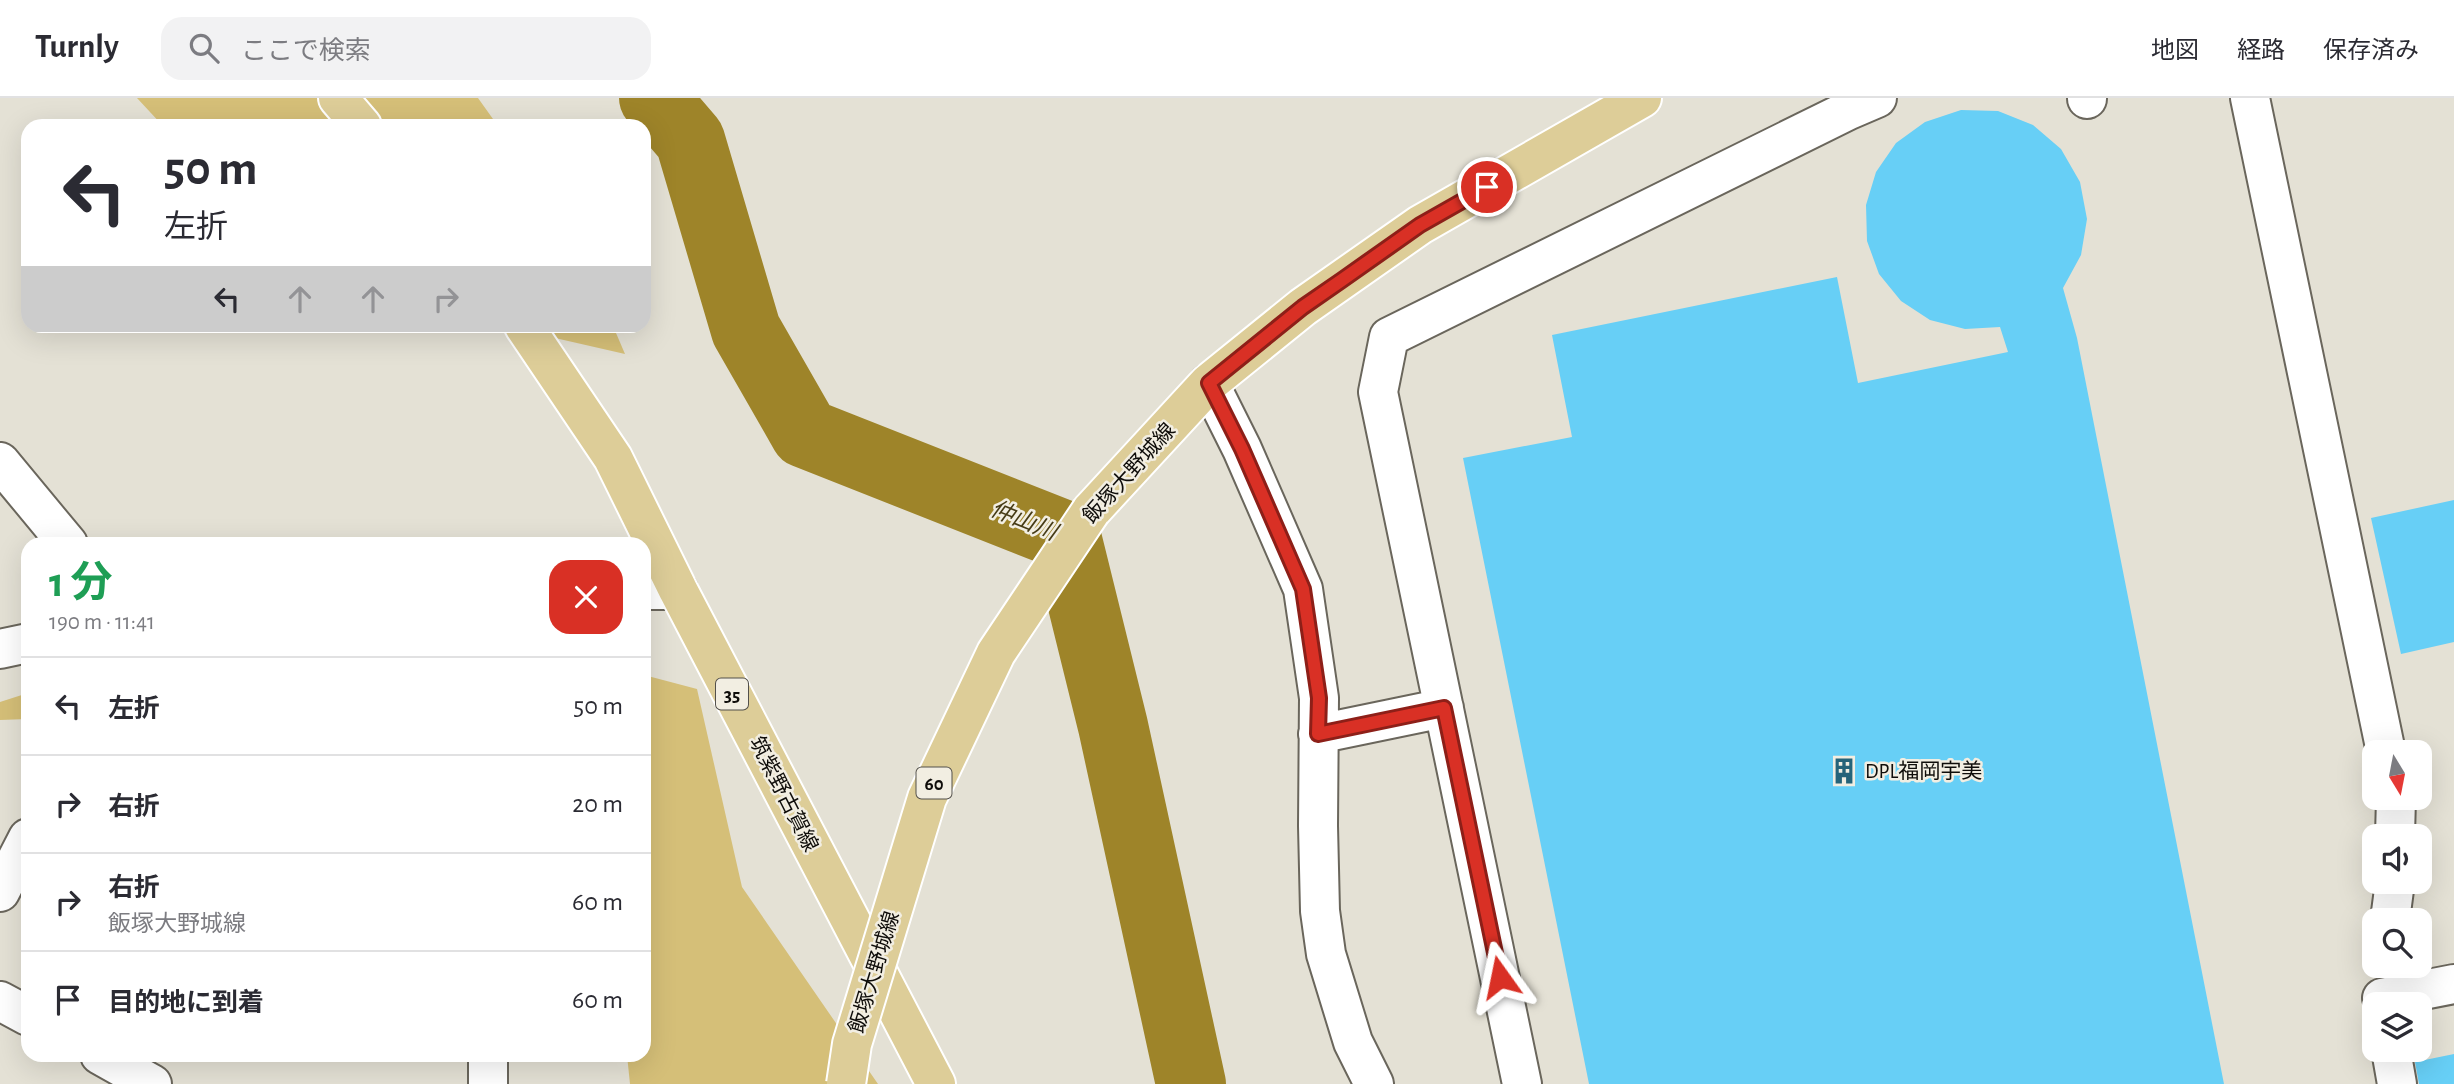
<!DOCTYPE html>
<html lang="ja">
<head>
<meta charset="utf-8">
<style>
	:root { --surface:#fff; --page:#f2f2f3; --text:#2b2b33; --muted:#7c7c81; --line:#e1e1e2 }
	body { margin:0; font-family:"Alegreya Sans","Noto Sans JP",sans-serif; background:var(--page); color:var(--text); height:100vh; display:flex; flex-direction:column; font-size:26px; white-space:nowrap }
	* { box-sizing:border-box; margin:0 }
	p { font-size:23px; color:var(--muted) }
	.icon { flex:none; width:38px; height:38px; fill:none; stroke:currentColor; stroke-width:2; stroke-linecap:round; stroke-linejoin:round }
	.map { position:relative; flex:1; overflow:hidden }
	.side { position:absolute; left:21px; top:439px; width:630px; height:525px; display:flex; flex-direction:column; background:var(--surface); border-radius:21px; box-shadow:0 7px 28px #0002 }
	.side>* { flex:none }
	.hud { position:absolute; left:21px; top:21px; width:630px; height:214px; border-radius:21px; box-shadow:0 7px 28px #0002; background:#fff; color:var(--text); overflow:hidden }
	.needle { width:46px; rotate:170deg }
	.buttons { position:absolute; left:2362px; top:642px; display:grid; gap:14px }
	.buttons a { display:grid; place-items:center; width:70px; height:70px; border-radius:14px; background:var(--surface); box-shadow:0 7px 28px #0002; font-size:35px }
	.pin { position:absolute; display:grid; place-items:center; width:60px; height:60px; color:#fff; margin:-30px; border:4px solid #fff; border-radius:50%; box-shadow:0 2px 7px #0007 }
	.me { position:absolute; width:77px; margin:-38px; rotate:348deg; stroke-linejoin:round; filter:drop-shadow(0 0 5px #0008) }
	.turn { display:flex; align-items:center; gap:24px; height:147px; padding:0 28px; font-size:32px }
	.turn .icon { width:91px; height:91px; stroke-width:2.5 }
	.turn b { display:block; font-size:49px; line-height:60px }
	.lanes { display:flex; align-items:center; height:66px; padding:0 28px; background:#0003; justify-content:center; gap:35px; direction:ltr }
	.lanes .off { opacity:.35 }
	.round { display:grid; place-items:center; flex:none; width:74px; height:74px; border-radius:21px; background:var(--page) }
	.summary { display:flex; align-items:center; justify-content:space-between; height:119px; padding:0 28px }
	h1 { font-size:42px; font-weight:700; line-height:52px; color:#1e9e55 }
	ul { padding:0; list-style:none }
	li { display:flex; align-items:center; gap:21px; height:98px; padding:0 28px; border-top:2px solid var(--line) }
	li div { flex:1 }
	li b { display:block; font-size:26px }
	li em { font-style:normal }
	header { display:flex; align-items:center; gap:42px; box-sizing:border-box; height:98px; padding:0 35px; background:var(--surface); border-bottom:2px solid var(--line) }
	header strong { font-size:33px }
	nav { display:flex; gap:38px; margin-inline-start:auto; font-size:24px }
	.search { width:490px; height:63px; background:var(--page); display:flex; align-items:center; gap:18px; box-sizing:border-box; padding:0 24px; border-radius:21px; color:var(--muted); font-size:26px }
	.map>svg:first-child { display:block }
</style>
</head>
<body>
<header>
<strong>Turnly</strong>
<div class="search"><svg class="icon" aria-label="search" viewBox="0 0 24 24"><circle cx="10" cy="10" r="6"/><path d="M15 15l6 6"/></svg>ここで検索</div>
<nav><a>地図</a><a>経路</a><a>保存済み</a></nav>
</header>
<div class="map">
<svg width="2454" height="986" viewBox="0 0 2454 986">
	<rect width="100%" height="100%" fill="#e4e1d5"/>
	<path fill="#d5bf78" d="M137,0H478L498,28H163Z
		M502,228H613L625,256Z
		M644,577L697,591L742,789L878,986H630L627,957H644Z
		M28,595V621L0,622V604Z"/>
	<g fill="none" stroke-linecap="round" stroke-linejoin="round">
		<path stroke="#9e8429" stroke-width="70" d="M654,0L690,42L746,232L805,335L1066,438L1113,628L1191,986"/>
	</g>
	<path fill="#67cff6" d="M1961,12L1998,13L2033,27L2061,51L2080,84L2087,121L2081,157L2063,190L2077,240L2224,986H1589L1463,360L1572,339L1552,237L1837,179L1858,285L2008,254L2000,229L1965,231L1930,222L1901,203L1879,176L1867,143L1866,107L1876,74L1896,45L1925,24Z
		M2454,402V544L2401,556L2371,420Z
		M2454,956V986H2419L2415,964Z"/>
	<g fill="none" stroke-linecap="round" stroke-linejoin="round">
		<g stroke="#6a665c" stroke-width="42">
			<path id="minor" d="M2087,0V1
				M2250,0L2386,654
				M1209,285L1242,351L1303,491L1319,600L1318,728L1320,813L1326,856L1353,944L1374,986
				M0,364L68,446
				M644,492H678
				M0,551L28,545
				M1318,636L1444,610
				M2395,738L2396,700
				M0,794L28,740
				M2390,822L2395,784
				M2382,900L2454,886
				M0,903L28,918
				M2391,952L2397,986
				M100,957L152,986
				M488,957V986
				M1522,986L1378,294L1389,239L1849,12L1877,0"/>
		</g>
		<g stroke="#fff" stroke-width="42">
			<path id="major" d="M338,0L362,28
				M524,228L613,360L678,492L936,986
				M1091,413L1209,285L1303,209L1420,127L1642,0"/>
		</g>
		<use href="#minor" stroke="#fff" stroke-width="38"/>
		<use href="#major" stroke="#ddcd98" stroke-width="38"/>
		<g stroke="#fff" stroke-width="42" stroke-linecap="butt">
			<path id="major-bridge" d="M846,986L852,946L927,700L996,555L1091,413"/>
		</g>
		<use href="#major-bridge" stroke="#ddcd98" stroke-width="38"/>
	</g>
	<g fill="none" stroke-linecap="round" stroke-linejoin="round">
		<g stroke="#8d1f18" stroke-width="18">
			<path id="route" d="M1487,89L1420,127L1342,182L1303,209L1209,285L1242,351L1303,491L1319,600L1318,636L1444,610L1500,879"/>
		</g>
		<use href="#route" stroke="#d93025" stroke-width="12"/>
	</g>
	<defs>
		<g id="building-bare" transform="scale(2.1)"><path d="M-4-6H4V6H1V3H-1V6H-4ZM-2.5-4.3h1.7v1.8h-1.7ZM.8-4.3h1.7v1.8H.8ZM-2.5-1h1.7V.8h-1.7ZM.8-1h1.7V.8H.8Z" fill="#256379" stroke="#f2eee2" stroke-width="2.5" paint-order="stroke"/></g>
	</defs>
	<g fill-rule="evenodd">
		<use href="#building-bare" x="1844" y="673"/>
	</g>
	<g text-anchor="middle" stroke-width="5" stroke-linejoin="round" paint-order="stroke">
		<g fill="#f2eee2" stroke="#53504b" stroke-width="2">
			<rect x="716" y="580.5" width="32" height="31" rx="5"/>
			<rect x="916.5" y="669.5" width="35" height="31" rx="5"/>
		</g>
		<g font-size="19" font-weight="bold" fill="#0f0d0a">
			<text x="732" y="603">35</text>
			<text x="934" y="692">60</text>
		</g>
		<g font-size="21" fill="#0f0d0a" stroke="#f2eee2">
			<text transform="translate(1129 375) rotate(-48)" y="7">飯塚大野城線</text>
			<text transform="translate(784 696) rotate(63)" y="7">筑紫野古賀線</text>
			<text transform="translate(874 874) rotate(-73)" y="7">飯塚大野城線</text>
		</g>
		<g font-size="21" fill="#0f0d0a" stroke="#f2eee2" text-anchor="start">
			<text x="1865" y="680">DPL福岡宇美</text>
		</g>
		<g font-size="23" font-style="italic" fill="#463b16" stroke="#f2eee2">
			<text transform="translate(1024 422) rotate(22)" y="8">仲山川</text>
		</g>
	</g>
</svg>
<div class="buttons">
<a><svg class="needle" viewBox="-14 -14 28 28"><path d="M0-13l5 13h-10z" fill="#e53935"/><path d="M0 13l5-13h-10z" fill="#7c7c81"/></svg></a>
<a><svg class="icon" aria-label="sound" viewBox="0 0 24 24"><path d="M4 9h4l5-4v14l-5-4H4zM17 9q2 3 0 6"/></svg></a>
<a><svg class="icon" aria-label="search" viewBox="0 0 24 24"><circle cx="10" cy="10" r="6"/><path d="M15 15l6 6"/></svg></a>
<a><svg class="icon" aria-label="layers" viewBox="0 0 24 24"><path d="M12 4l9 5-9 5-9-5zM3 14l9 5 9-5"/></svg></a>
</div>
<div class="pin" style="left:1487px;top:89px;background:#d93025"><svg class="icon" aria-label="arrive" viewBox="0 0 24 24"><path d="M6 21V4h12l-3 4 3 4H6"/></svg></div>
<svg class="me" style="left:1500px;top:879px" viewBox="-20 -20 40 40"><path d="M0-17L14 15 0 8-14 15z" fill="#d93025" stroke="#fff" stroke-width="4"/></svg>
<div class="hud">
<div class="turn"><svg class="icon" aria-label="left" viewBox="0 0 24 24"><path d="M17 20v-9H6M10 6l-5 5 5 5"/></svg><div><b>50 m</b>左折</div></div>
<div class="lanes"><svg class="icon" aria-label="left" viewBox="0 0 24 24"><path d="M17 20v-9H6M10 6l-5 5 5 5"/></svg><svg class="icon off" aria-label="ahead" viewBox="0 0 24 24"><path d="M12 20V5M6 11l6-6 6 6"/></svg><svg class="icon off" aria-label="ahead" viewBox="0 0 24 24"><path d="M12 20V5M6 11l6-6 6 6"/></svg><svg class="icon off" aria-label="right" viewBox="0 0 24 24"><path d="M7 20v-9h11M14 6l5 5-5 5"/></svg></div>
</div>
<section class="side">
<div class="summary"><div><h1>1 分</h1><p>190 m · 11:41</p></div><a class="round" style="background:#d93025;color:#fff"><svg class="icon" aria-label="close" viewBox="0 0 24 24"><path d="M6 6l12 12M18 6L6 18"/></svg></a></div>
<ul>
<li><svg class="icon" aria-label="left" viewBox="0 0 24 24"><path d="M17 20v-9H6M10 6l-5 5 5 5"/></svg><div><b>左折</b></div><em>50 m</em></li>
<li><svg class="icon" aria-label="right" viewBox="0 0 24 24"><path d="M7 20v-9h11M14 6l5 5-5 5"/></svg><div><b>右折</b></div><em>20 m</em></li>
<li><svg class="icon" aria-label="right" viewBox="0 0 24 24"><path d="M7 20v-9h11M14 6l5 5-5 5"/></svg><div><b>右折</b><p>飯塚大野城線</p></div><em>60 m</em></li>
<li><svg class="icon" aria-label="arrive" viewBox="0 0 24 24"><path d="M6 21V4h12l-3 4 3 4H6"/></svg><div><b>目的地に到着</b></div><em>60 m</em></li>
</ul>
</section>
</div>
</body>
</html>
